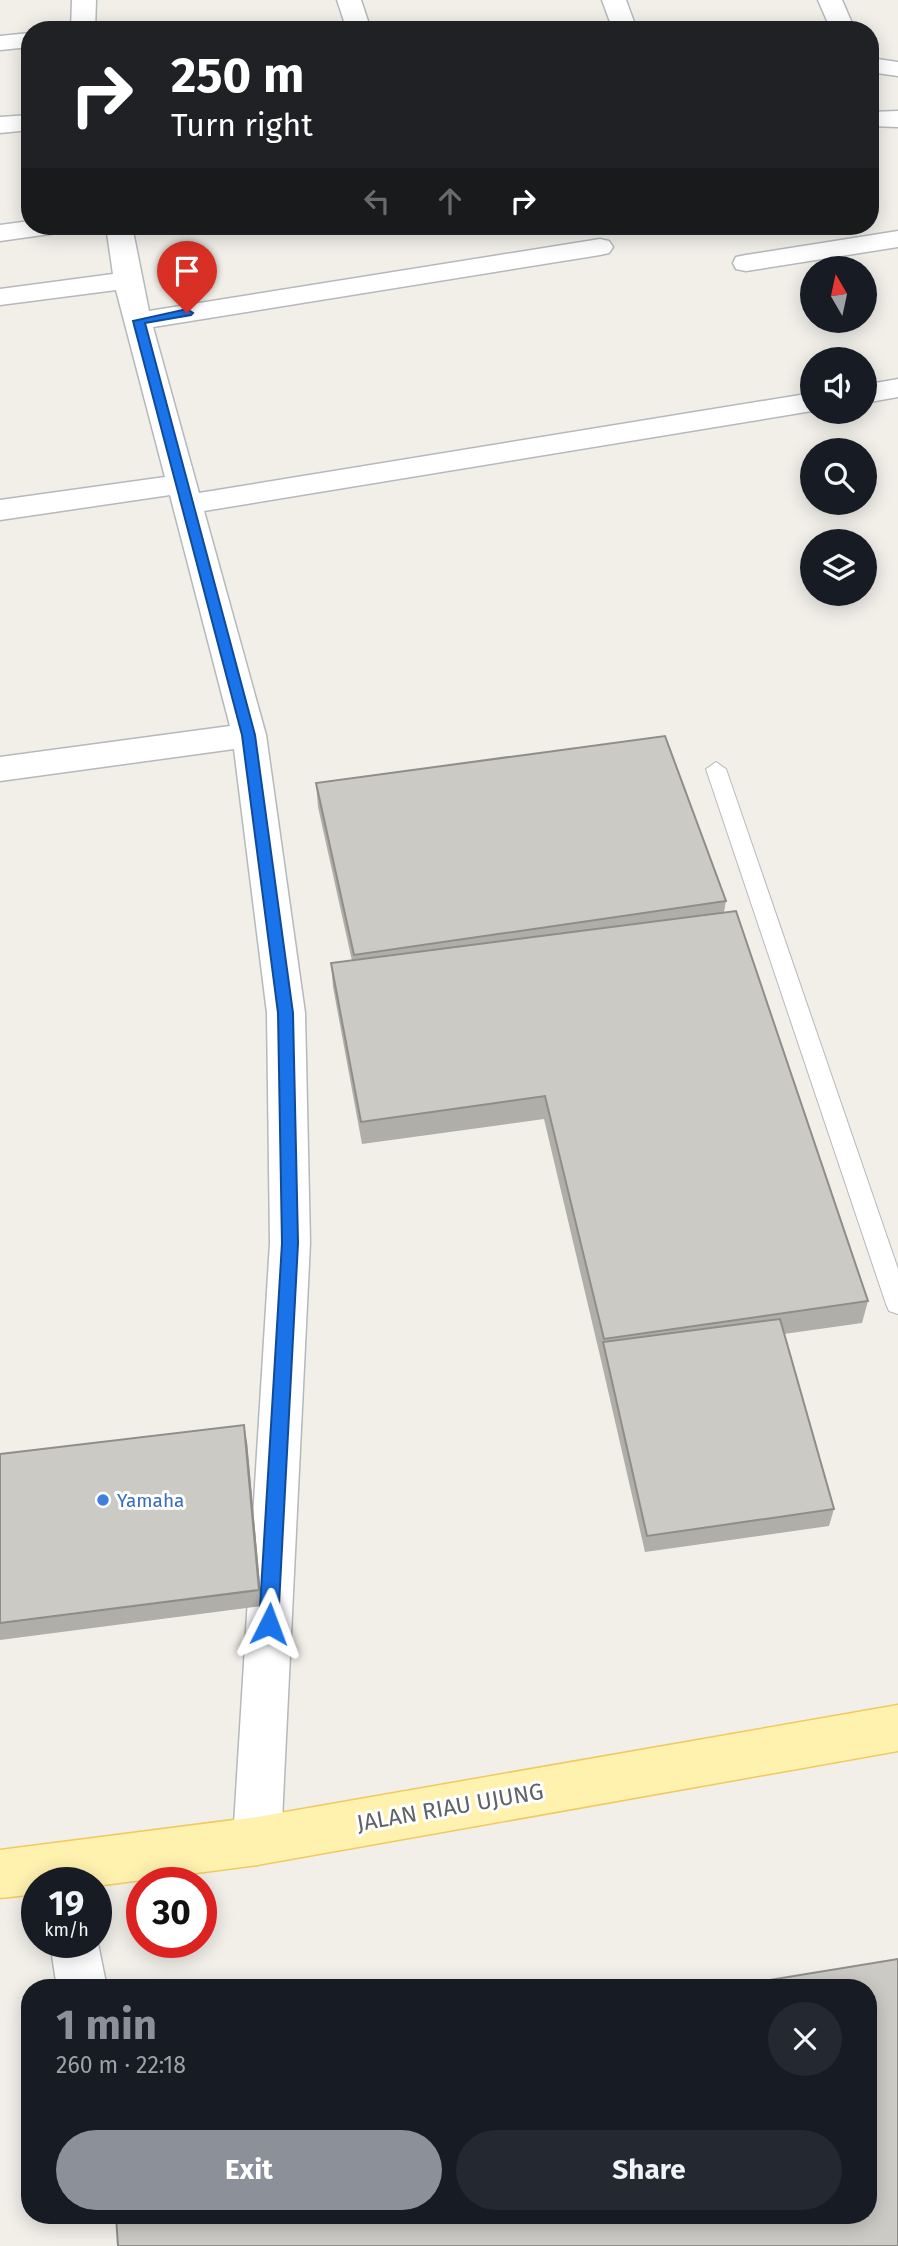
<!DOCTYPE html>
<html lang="en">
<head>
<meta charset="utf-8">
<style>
	:root { --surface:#171b24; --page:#242831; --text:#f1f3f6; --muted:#9ea1a6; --accent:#8c9099 }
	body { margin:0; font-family:"Fira Sans",sans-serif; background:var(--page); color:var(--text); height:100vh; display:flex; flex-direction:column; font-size:26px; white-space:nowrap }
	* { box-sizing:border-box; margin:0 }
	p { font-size:23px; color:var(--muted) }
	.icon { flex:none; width:38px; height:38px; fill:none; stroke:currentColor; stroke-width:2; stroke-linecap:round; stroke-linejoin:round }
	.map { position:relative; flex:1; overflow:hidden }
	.side { position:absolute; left:21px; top:1979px; width:856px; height:245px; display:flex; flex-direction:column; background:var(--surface); border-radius:28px; box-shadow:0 4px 18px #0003 }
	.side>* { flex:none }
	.banner { position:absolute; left:21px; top:21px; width:858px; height:214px; border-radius:28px; box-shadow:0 4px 18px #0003; background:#202124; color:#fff; overflow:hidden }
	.needle { width:46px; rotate:351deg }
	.tools { position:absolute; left:800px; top:256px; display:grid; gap:14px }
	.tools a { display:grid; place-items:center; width:77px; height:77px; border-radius:50%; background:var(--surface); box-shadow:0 4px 18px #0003; font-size:35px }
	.speed { position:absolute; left:21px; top:1867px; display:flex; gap:14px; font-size:35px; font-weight:700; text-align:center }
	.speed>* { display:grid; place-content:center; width:91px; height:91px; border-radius:50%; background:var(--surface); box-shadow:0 4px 18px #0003; line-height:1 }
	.speed small { font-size:18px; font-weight:400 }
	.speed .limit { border:10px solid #d22; background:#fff; color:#111 }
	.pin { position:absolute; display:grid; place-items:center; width:60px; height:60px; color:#fff; margin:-72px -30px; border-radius:50% 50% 50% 0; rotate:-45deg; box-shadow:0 0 7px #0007 }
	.pin .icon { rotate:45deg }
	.me { position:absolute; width:77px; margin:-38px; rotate:3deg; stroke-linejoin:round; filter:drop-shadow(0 0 5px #0008) }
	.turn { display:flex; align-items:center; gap:24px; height:147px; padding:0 35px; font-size:32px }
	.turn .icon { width:91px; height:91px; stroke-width:2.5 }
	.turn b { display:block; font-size:49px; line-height:60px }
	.lanes { display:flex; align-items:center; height:66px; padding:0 35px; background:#0003; justify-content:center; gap:35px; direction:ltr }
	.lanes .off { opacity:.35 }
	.round { display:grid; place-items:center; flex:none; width:74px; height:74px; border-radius:37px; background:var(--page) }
	.headline { display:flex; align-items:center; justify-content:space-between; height:119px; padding:0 35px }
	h1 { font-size:42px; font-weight:700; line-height:52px; color:var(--accent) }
	.primary-button { display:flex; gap:14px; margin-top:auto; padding:14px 35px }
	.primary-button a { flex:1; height:80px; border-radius:42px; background:var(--accent); color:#fff; font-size:28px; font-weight:700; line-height:80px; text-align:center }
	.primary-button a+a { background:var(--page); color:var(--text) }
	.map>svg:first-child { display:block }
</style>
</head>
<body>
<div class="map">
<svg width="898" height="2246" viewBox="0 0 898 2246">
	<rect width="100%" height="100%" fill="#f1efe8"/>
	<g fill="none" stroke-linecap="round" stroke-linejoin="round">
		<g stroke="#b5b8bc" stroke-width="2">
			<path id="lane" d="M716,762L726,769L898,1269V1314L889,1311L886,1304L706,769Z"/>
		</g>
		<g stroke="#b5b8bc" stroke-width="3">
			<path id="street" d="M72,0H96L95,30H71Z
				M337,0H361L371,30H347Z
				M602,0H626L637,30H613Z
				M818,0H842L855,30H831Z
				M30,33V47L0,50V36Z
				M870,58L898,62V76L870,72Z
				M898,111V127L870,126V112Z
				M30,115V130L0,133V117Z
				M30,221V226H68L64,232L0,241V225Z
				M106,226H132L149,311L600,239L609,241L613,247L609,253L600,255L153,327L199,493L812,393V411L204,511L266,735L305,1013L310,1243L281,1841L274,1858L257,1865L240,1858L233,1841L270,1243L267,1013L234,749L0,781V757L230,726L170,495L0,520V500L165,477L116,290L0,305V289L113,274Z
				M898,231V247L746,271L736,269L733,263L736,257L746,255Z
				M898,379V397L864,403V385Z
				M96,1934L107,1988H57L50,1942H96Z"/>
		</g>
		<g stroke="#f2c960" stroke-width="3">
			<path id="primary" d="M898,1705V1751L257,1865L96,1886V1883H37V1894L0,1898V1850L257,1817Z"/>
		</g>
		<use href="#lane" fill="#fff" fill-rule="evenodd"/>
		<use href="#street" fill="#fff" fill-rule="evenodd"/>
		<use href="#primary" fill="#fff2af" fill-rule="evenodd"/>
	</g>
	<path fill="#afaea9" d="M316,783L726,901L724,912L868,1301L862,1323L784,1334L834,1509L829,1526L645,1552L601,1360L544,1119L362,1144L333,987L331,963L352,961L318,807Z
		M247,1442L262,1606L0,1640V1454Z"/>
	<path fill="#8f8d8a" d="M244,1425L247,1442L262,1606L259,1590Z"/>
	<path fill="#cccac5" stroke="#8f8d8a" stroke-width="2" d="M665,736L726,901L354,955L316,783Z
		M736,911L868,1301L604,1339L545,1096L361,1122L331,963Z
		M780,1319L834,1509L647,1536L603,1342Z
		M244,1425L259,1590L0,1623V1454Z
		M898,1959V2246H118L116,2216H868V1988H720Z"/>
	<path fill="#1a73e8" stroke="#114b97" stroke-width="2" d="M187,309L193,313L191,315L145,323L255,735L293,1013L298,1243L278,1624L275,1630L269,1633L262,1630L259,1624L282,1243L278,1013L242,735L133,321Z"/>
	<circle fill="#3f7fe0" stroke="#fff" stroke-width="2.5" cx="103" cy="1500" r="7"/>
	<g text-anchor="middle" stroke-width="6" stroke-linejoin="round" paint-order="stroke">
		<g font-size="19" fill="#366cbe" stroke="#fff" text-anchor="start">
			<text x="117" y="1507">Yamaha</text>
		</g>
		<g font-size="23" fill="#5f6368" stroke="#fff">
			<text transform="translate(450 1807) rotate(-10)" y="8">JALAN RIAU UJUNG</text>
		</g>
	</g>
</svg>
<div class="tools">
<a><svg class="needle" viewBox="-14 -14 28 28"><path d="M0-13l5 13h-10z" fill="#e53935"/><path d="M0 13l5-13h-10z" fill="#9ea1a6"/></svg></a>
<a><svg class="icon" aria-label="sound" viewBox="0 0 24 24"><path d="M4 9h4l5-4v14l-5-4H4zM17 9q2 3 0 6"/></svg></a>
<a><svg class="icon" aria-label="search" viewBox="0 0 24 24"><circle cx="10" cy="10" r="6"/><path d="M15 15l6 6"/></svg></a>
<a><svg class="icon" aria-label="layers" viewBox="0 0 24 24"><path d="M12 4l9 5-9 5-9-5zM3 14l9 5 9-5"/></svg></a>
</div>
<div class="speed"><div>19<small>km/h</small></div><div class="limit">30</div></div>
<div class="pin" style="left:187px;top:313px;background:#d93025"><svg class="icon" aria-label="arrive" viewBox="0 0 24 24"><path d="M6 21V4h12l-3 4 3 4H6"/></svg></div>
<svg class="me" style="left:269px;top:1624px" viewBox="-20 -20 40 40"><path d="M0-17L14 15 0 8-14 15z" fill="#1a73e8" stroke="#fff" stroke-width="4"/></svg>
<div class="banner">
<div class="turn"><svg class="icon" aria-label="right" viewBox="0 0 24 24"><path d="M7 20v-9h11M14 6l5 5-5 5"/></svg><div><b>250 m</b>Turn right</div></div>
<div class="lanes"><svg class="icon off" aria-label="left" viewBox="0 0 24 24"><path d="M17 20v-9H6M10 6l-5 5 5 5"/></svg><svg class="icon off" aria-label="ahead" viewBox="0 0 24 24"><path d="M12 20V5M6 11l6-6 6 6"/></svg><svg class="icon" aria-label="right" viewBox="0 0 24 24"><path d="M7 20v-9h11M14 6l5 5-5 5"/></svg></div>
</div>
<section class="side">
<div class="headline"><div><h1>1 min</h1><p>260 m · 22:18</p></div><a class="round"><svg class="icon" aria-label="close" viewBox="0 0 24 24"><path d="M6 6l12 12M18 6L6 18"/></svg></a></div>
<div class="primary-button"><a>Exit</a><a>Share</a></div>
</section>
</div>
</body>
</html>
